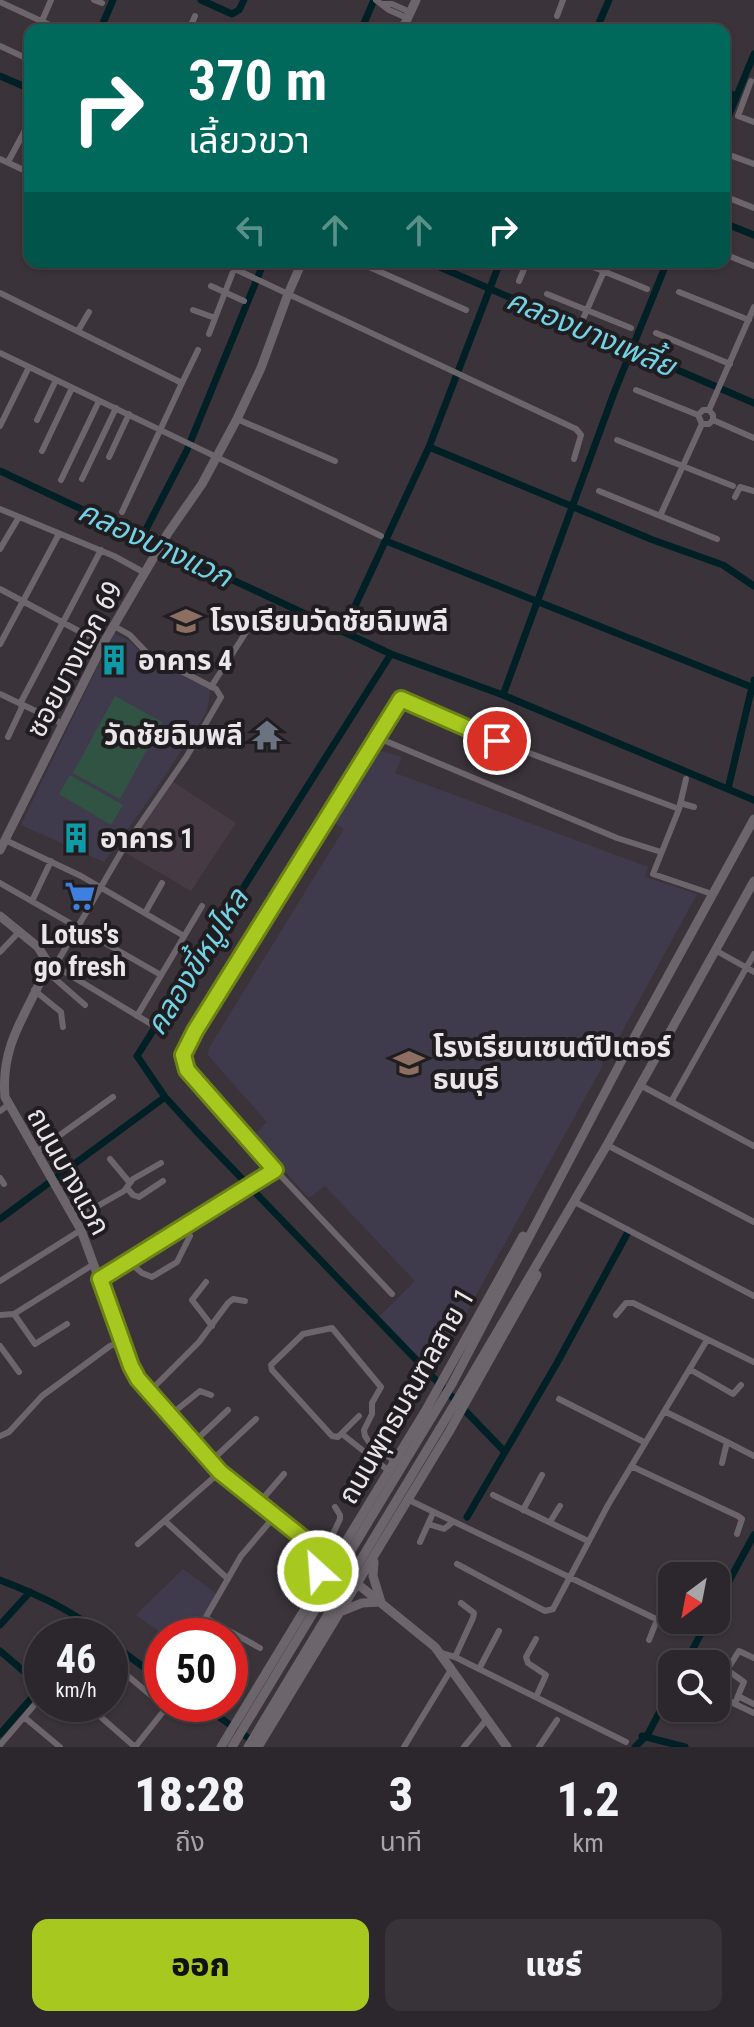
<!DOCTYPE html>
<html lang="th">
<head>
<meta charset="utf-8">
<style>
	:root { --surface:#2c272c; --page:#383338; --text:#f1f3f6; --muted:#a6a5a9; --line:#484448; --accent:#a7c81f }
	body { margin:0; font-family:"Roboto Condensed","Noto Sans Thai",sans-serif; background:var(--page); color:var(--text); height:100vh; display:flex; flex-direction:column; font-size:30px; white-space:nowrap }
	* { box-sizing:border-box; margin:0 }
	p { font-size:26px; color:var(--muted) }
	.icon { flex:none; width:44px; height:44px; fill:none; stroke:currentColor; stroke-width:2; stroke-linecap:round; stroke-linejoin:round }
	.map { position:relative; height:1747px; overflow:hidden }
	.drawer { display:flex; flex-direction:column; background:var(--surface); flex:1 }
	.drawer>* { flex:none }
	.top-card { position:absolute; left:24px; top:24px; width:706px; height:244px; border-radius:16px; box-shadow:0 2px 6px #0004,0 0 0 2px var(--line); background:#00695c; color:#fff; overflow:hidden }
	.needle { width:52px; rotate:212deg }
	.controls { position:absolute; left:658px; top:1562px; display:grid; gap:16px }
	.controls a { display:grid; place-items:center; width:72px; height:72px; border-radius:16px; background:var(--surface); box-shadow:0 2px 6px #0004,0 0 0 2px var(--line); font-size:40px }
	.speed { position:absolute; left:24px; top:1618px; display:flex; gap:16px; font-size:40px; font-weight:700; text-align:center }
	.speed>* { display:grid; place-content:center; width:104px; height:104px; border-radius:50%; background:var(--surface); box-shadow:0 2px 6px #0004,0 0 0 2px var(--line); line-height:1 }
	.speed small { font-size:20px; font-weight:400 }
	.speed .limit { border:12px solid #d22; background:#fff; color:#111 }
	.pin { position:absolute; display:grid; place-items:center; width:68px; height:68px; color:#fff; margin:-34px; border:4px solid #fff; border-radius:50%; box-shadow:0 2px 8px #0007 }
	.me { position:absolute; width:88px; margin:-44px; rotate:334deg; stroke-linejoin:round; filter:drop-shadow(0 0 6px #0008) }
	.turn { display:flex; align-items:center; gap:28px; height:168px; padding:0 32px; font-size:36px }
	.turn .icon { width:104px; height:104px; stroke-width:2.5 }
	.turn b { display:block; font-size:56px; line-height:68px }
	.lanes { display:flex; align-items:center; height:76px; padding:0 32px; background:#0003; justify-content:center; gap:40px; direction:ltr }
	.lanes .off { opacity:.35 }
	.eta { display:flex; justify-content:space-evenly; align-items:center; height:136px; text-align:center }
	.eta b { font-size:48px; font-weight:800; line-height:56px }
	.primary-button { display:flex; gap:16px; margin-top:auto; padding:16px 32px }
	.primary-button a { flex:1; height:92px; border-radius:16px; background:var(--accent); color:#111; font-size:32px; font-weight:800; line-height:92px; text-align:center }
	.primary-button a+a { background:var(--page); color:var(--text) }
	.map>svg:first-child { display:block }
</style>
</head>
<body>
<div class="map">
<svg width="754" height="1747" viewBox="0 0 754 1747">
	<rect width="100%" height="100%" fill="#3a343a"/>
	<path fill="#463a45" d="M172,781L236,823L191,891L124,852Z"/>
	<path fill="#403b4c" d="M114,633L131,642L140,652L209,688L210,692L207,711L152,795L104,862L21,825Z
		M381,751L402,757L395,773L648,867L645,877L697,894L617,1041L611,1044L602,1060V1067L432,1375L377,1319L415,1281L325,1186L309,1198L253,1136L267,1122L208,1055L209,1048L344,829L329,819Z
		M183,1569L218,1595L193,1636H166L136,1615Z"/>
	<path fill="#315343" d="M115,696L162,722L120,799L73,773Z
		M70,775L123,805L111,825L59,794Z"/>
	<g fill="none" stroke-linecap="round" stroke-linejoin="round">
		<path stroke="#012026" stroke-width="7" d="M201,0L232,14L239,10L244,0
			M100,30L113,0
			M361,30L374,0
			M596,30L609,0
			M0,76L30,89
			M724,91L736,96
			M724,127L754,54
			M724,223L754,235
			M428,262L754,403
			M429,447L653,540L723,565L754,586
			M0,471L391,654L503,695L754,800
			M142,537L187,450L264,262
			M386,541L754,688
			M343,632L429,447L500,262
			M391,654L137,1056L165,1097L198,1133L504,1451
			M754,681V680
			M503,695L614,393L667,262
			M728,789L752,687
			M0,1219L165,1097
			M467,1517L557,1363L627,1234
			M0,1580C38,1595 71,1609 103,1636
			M716,1605L754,1535
			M0,1625L30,1592
			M76,1636L86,1622
			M110,1642L162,1681
			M0,1651L42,1687
			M685,1664L708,1620
			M201,1704L254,1742
			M0,1734L42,1686
			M642,1736L685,1747
			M635,1747L648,1734L672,1688"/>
		<path stroke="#6c656c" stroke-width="6" d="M94,0L102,3
			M376,0L389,10L407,18
			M0,2L54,27L67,30
			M383,4H392L410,12
			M557,16L563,0
			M38,30L51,0
			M189,30L195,16
			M0,46L30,60
			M751,81L738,116L754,122
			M724,153L754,164
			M0,159L30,173
			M8,162L30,121
			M724,196L754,208
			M724,254L754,266
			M220,262L576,429L581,435L574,459
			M358,262L466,310
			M581,262L647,289
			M519,281L527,262
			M211,286L244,301
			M679,292L749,320
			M0,293L182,383L122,512
			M547,294L631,328
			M193,310L215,318
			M583,319L608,262
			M78,331L89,312
			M656,333L730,364
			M209,334L234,269
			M0,353L381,536
			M182,383L198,350
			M636,390L698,415
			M709,410L754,307
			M237,419L335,461
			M37,420L56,380
			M713,420V415L709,410H703L698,415L702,424H709L713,420L754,438
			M0,426L29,367
			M617,440L733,486
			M42,451L72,388
			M109,457L129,414
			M82,479L116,408
			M61,480L99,401
			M599,491L717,539
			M735,497L740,487L754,491
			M0,509L114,556L145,573
			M660,516L702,424
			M0,549L19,517
			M0,589L103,644
			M0,644L59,534
			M211,687L255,618
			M0,694L63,724
			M20,704L101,550
			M8,737L23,705
			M376,737L617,838L661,852
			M686,779L679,809L653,874L712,894
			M680,803L694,807
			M5,840L81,876L184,936
			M0,883L161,975
			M32,901L51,861
			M145,913L162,883
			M715,950L754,972
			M0,952L19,932
			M48,966H55L123,849L187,756L221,697L216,689L148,654L130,635L114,626
			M55,966L151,1024
			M46,971L85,1005
			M34,990L61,1012L63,1027
			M137,1016L202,906
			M640,1085L754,1146
			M671,1102L754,954
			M0,1111L8,1105
			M607,1145L754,1222
			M35,1153L113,1097
			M110,1159L130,1183
			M0,1178L4,1184
			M127,1188L133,1195L139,1197L163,1181
			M573,1201L754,1296
			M75,1219L124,1191L133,1179L161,1163
			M128,1261L142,1273L152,1277L177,1262L190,1236
			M100,1279L275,1170
			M0,1281L81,1230
			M206,1282L192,1300L212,1326
			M392,1294L280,1175L187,1070L183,1055L195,1031L401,699L497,741L679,809
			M14,1314L35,1344L67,1324
			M0,1315L14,1314L94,1264
			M616,1315L626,1303H633L754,1362
			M0,1346L19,1372
			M691,1370L733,1394L741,1385
			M149,1392L199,1342L228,1303L233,1299L245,1301
			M559,1399L644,1442
			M666,1412L727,1442L722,1463
			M169,1416L200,1391L211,1395
			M359,1416L338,1437L332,1436L272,1370L271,1365L303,1334L332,1328L381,1387L372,1403V1414L364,1430L365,1436L371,1445L395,1461
			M342,1434L389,1471
			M0,1436L9,1432L42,1396L110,1346L122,1341
			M727,1442L754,1456
			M193,1443L228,1410
			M210,1462L256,1419
			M631,1466L738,1516L742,1519L737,1534
			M493,1495L588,1541
			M409,1500L654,1618L657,1620L649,1640
			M259,1503L284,1474
			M523,1510L542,1475
			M165,1521L228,1579
			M550,1522L560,1506
			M428,1524L444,1529L453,1522
			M420,1542L433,1513
			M138,1544L220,1472
			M323,1555L340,1519V1515L335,1507
			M457,1564L545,1611L553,1609L608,1505L707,1340
			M206,1618L260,1648
			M195,1636L241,1556L274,1517
			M536,1639L526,1657L528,1663L546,1675L536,1697
			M441,1653L455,1657L626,1742
			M455,1657L473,1618L474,1613L461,1603
			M754,1658L739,1651L727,1670L744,1682L738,1696L754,1704
			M110,1661L166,1708L135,1747
			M479,1669L499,1631
			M716,1694L735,1704L738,1696
			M86,1704L135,1747
			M735,1704L754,1713
			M24,1717L60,1747
			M698,1720L704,1708
			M0,1745L42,1696
			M404,1747L452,1668
			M464,1747L487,1719
			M539,1747L557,1720"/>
		<path stroke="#6c656c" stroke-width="9" d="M402,30L416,0
			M0,850L103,644L168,533L202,484L237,419L261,368L288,294L302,262
			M0,916L38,947L48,963C31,1010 0,1040 5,1097L81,1230L131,1366L138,1379L220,1472L435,1647L507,1747
			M311,1546L319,1569L317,1586
			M374,1562L373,1576L381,1602
			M342,1611L362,1603L381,1602
			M221,1747L427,1408L523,1236
			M232,1747L452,1384L624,1056L754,819
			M248,1747L463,1390L607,1145L754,881
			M258,1747L449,1432L537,1275"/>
	</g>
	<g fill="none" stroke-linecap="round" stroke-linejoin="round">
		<g stroke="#6d8214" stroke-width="20">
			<path id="route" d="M318,1571L309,1543L220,1472L138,1379L131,1366L100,1279L275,1170L187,1070L183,1055L195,1031L401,699L497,741"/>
		</g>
		<use href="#route" stroke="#a7c81f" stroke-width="14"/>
	</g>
	<defs>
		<g id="school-bare" transform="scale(2.4)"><path d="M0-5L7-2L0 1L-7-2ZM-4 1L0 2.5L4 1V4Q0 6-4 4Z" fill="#8d6e63" stroke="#201d20" stroke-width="2.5" paint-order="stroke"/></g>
		<g id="building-bare" transform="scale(2.4)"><path d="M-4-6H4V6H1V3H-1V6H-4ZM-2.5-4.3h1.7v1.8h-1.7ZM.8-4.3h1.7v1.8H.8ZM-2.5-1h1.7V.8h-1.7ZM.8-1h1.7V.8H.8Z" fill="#0f9aa8" stroke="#201d20" stroke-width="2.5" paint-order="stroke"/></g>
		<g id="temple-bare" transform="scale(2.4)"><path d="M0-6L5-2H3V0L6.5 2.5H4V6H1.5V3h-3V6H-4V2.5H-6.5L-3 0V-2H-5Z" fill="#6b7280" stroke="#201d20" stroke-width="2.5" paint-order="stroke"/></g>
		<g id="supermarket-bare" transform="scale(2.4)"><path d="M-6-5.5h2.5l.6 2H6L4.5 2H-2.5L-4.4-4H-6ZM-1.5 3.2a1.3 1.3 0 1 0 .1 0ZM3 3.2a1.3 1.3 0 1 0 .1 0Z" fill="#3f7fe0" stroke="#201d20" stroke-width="2.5" paint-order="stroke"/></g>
	</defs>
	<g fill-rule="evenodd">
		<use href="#school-bare" x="186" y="621"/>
		<use href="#building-bare" x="114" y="660"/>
		<use href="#temple-bare" x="267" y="735"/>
		<use href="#building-bare" x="76" y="838"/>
		<use href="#supermarket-bare" x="80" y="896"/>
		<use href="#school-bare" x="409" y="1063"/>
	</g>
	<g text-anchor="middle" stroke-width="8" stroke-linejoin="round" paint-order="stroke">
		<g font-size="28" font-weight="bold" fill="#eae6ea" stroke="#201d20" text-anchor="start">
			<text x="210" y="631">โรงเรียนวัดชัยฉิมพลี</text>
			<text x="138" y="670">อาคาร 4</text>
			<text x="243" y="745" text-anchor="end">วัดชัยฉิมพลี</text>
			<text x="100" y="848">อาคาร 1</text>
			<text x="80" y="944" text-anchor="middle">Lotus's<tspan x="80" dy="32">go fresh</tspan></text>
			<text x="433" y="1057">โรงเรียนเซนต์ปีเตอร์<tspan x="433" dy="32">ธนบุรี</tspan></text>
		</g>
		<g font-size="28" fill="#eae6ea" stroke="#201d20">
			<text transform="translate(74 659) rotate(-62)" y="10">ซอยบางแวก 69</text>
			<text transform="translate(69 1171) rotate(61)" y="10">ถนนบางแวก</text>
			<text transform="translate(406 1396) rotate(-60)" y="10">ถนนพุทธมณฑลสาย 1</text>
		</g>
		<g font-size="30" font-style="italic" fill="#74d2e5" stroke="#201d20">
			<text transform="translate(591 333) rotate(23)" y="10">คลองบางเพลี้ย</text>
			<text transform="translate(155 544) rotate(25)" y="10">คลองบางแวก</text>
			<text transform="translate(197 962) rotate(-58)" y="10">คลองขี้หมูไหล</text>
		</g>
	</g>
</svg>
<div class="controls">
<a><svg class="needle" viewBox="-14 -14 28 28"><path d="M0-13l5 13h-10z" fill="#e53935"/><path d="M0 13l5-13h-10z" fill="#a6a5a9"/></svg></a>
<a><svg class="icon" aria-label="search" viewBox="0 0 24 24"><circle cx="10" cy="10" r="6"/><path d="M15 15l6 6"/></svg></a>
</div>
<div class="speed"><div>46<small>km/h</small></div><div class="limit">50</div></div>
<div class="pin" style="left:497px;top:741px;background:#d93025"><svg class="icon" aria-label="arrive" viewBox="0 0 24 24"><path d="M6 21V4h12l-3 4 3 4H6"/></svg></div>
<svg class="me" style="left:318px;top:1571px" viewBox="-20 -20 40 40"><circle r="17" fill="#a7c81f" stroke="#fff" stroke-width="3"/><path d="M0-11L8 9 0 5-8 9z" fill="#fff"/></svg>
<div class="top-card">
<div class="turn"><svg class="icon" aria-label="right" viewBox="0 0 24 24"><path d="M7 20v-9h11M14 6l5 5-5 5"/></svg><div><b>370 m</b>เลี้ยวขวา</div></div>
<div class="lanes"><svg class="icon off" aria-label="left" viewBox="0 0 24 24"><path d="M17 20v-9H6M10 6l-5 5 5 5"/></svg><svg class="icon off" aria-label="ahead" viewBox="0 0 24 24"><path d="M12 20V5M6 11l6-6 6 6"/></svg><svg class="icon off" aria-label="ahead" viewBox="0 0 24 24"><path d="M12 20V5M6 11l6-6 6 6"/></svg><svg class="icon" aria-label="right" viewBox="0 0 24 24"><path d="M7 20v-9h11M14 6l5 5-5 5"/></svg></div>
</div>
</div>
<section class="drawer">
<div class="eta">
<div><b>18:28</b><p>ถึง</p></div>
<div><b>3</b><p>นาที</p></div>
<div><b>1.2</b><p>km</p></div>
</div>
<div class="primary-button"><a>ออก</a><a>แชร์</a></div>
</section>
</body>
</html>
